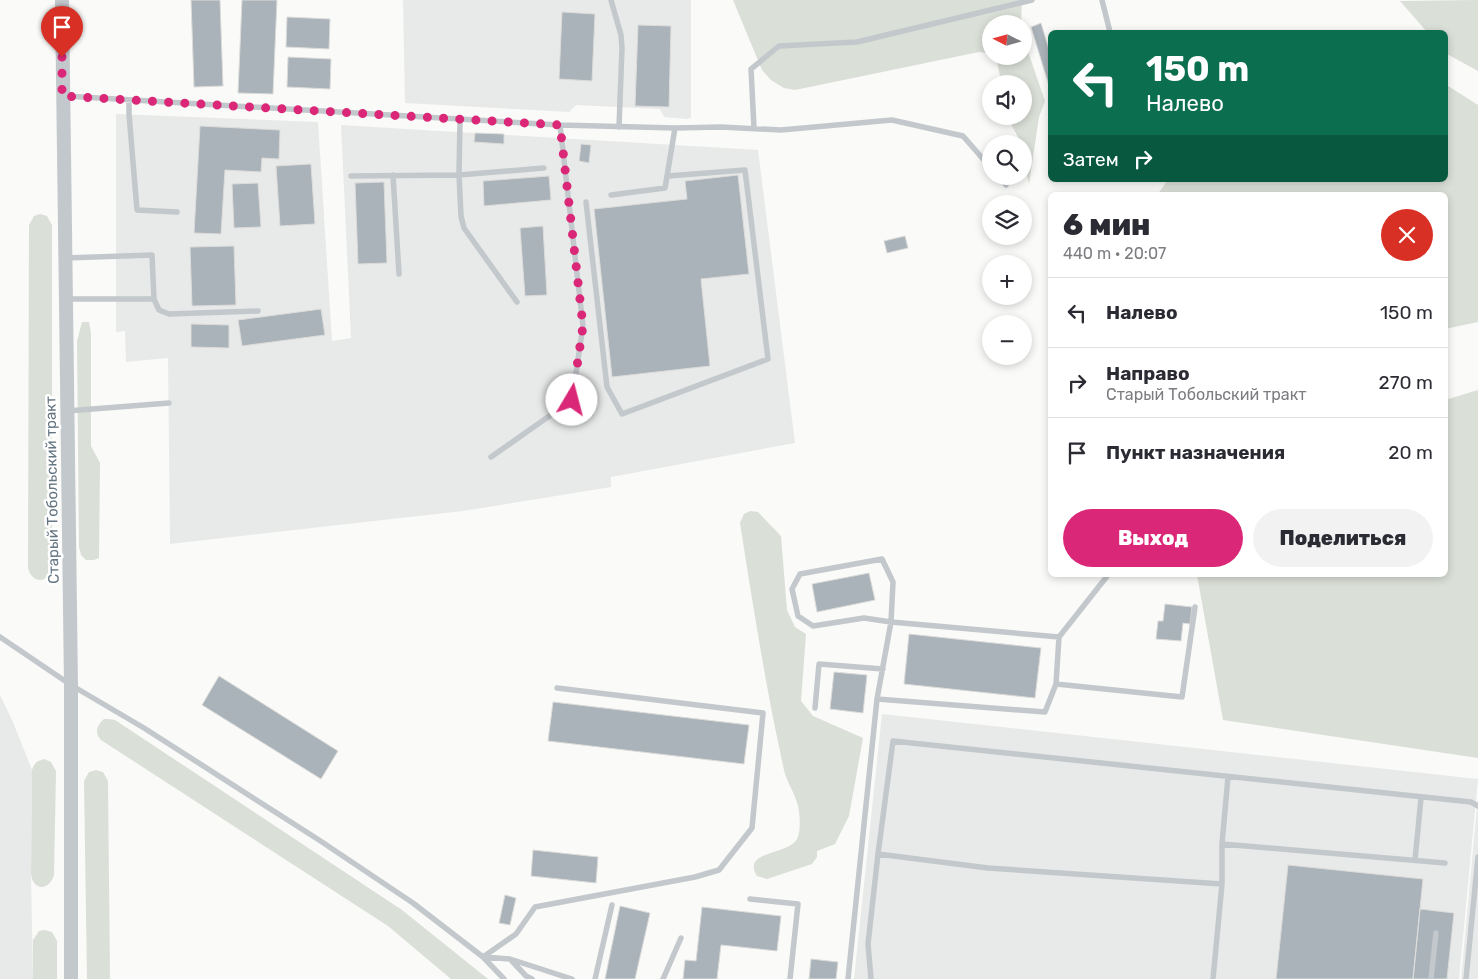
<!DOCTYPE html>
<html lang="ru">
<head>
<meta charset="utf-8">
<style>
	:root { --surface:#fff; --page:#f2f2f3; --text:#2b2b33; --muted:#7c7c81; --line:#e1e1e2; --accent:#db2777 }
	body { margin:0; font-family:Rubik,sans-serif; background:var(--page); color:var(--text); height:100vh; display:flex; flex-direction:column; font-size:19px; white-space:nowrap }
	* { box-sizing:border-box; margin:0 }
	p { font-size:16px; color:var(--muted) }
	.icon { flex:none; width:28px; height:28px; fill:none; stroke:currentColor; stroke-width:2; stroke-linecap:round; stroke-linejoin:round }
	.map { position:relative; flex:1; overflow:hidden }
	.side { position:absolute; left:1048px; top:192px; width:400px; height:385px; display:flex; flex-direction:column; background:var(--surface); border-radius:8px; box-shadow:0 2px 8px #0003 }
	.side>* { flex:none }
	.banner { position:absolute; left:1048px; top:30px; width:400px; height:152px; border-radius:8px; box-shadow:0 2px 8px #0003; background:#0b6e4f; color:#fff; overflow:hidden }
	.needle { width:32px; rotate:276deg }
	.controls { position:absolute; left:982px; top:15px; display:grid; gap:10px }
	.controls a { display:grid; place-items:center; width:50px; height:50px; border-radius:50%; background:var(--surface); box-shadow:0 2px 8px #0003; font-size:25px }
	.pin { position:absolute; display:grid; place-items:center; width:42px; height:42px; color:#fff; margin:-51px -21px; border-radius:50% 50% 50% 0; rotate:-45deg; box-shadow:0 0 5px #0007 }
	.pin .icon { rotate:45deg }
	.me { position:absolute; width:55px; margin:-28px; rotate:8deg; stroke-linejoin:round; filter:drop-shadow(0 0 4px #0008) }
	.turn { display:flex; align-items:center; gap:18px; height:105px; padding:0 15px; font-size:22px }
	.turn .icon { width:65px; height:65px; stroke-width:2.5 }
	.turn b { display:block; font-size:35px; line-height:42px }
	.then { display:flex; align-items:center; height:48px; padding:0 15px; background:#0003; gap:10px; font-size:19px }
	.round { display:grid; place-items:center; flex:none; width:52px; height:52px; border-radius:26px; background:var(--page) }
	.head { display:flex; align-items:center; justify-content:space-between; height:85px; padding:0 15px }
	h1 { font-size:30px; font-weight:800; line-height:38px }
	.action { display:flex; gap:10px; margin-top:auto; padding:10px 15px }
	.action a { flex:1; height:58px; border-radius:30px; background:var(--accent); color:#fff; font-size:20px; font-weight:800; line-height:58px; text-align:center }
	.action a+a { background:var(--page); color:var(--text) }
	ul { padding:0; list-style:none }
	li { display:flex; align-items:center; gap:15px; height:70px; padding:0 15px; border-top:1px solid var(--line) }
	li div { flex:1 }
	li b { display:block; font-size:19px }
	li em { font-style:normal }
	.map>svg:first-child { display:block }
</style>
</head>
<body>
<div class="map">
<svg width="1478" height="979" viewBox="0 0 1478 979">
	<rect width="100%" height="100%" fill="#fafaf8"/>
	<path fill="#e8e9e9" d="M403,0H691V118L687,119L664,117L660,109L576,105L569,112L405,103Z
		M116,114L318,122L332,341L351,338L341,125L758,150L795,443L611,477V487L463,511L170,544L168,358L126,362L125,331L116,332Z
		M0,695L13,722L32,770L31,874L33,979H0Z
		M882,714L1478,779L1459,979H854Z
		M1478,796V979H1461Z"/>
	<path fill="#dadfd7" d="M733,0H1022L1021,24H991V55L988,53L979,52L795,90L784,88L771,80L762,70Z
		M1478,0V71L1445,53V32H1427L1400,1Z
		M1024,40L1045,101L1039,117L1029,184L1024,162V144H1020C1018,133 1010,126 1008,116H1024V84H1002L996,58L993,56H1024Z
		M1445,84L1478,105V322L1445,329V195H1157L1168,180H1445Z
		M40,214L47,216L52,225V568C48,584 32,584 28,568L29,225L34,216Z
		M82,322H89L91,333V446L100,463L99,558L94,560H86L81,555L79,547L77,341Z
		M1478,390V758L1223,720L1197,575H1445V400Z
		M750,511L758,512L781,536L787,610L795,627L806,634L801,701L813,716L863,738L849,816L835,844L817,851V857L812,864L767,879L757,876C741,851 788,855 797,839C801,832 800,814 798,806C795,793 787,783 784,770C766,689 753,606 740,523L744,514Z
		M104,719H109L115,720L402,910L488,979H451L388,926L101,740C94,732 97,725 104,719Z
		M44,759L51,762L56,771L54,875C49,891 33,891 31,874L32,770C34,763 37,761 44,759Z
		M96,770L103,772L108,781L110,979H87L84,781L89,772Z
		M45,930L52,932L57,941V979H33V940L39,931Z"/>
	<path fill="#aab3b9" stroke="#dcdcda" d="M191,0H220L223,86L194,87Z
		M242,0H277L273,94L238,93Z
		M562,12L595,14L592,81L559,79Z
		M287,17L330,19L329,49L286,47Z
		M1041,23L1050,53V89L1031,27Z
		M638,25L671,26L669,107L635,106Z
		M288,57L331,59L330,89L287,87Z
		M200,126L280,130L279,159L262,158L261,172L225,170L221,234L194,233Z
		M475,133L504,134V144L474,142Z
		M581,144L591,145L589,163L579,161Z
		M311,164L315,224L280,226L276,166Z
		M738,175L749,274L701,279L710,366L612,377L594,209L687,199L685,181Z
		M549,176L551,200L484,206L483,181Z
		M384,182L387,263L358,264L355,183Z
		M258,183L261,227L234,228L232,184Z
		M543,226L547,295L525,296L520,228Z
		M905,236L908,248L887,253L884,241Z
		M234,246L236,305L192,306L190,247Z
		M321,309L325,335L242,346L238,320Z
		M191,324L229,325V348L191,347Z
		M869,573L875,600L817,612L812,584Z
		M1165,604L1192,607L1190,624L1183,623L1181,641L1156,639L1158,621H1163Z
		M909,634L1041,648L1035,698L904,684Z
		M834,672L867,675L863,713L830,709Z
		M219,676L338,751L321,779L202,705Z
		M553,702L749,725L744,764L548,741Z
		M533,850L598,857L596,883L531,876Z
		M1288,865L1423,879L1413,979H1276Z
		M505,895L516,898L510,925L499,923Z
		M620,906L650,913L635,979H605Z
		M702,907L781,916L777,951L721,945L717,979H683L685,960L696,961Z
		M1420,909L1454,913L1447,979H1413Z
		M811,959L838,962L836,979H809Z"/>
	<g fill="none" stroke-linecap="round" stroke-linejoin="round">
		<path stroke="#c3c8cc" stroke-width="5.5" d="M611,0L621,35L622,48L619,127
			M1102,0L1110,32
			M65,96L560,125L675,128L665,188L611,195
			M129,100V114L137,210L177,212
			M675,128L721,127L781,130L892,120L963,136L991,168
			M754,128L751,69L779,46L857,42L1032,0
			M393,175L399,274
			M351,176L459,175L460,119
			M998,176L1006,185
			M586,202L607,387L622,414L768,359L745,170L668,176
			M66,258L152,255L154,299
			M66,299H154L159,310L169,314L258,311
			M517,302L464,228L461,216L459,175L544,168
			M67,411L169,403
			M491,457L572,400L583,326L560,125
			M0,637L71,685L144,728L319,840L413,903L483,957L504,979
			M1059,637L1108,575
			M1056,684L1182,697L1195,607
			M557,688L763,713L752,828L719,870L695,877L535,907L516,934L483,957L510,959L572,979
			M815,708L819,664L883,669
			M1222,844L1445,863
			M878,854L988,868L1222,884
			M1415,860L1421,798
			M750,899L798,904L790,979
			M512,961L526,976L532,979
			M595,979L612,905
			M663,979L681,938
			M848,979L877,699L1045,712L1056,684L1059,637L891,622L864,618L813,626L798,616L792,589L800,574L882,559L893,582L891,622L877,699
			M871,979L868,944L878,854L893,741L1471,802L1478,806
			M1213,979L1222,884V844L1228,777
			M1431,979L1436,933
			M1466,979L1478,857"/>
		<path stroke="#c3c8cc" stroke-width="14" d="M62,0L71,685V979"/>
	</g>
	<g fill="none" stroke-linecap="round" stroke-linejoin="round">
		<path stroke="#db2777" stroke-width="9" stroke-dasharray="0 16.2" d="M62,57V96L560,125L583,326L572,400"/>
	</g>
	<g text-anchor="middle" stroke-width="5" stroke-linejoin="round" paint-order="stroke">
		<g font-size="15" fill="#657683" stroke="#fff">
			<text transform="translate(52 490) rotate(-91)" y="5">Старый Тобольский тракт</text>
		</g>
	</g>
</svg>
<div class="controls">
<a><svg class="needle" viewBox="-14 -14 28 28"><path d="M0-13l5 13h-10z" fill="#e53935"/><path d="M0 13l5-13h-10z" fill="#7c7c81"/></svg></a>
<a><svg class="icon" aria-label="sound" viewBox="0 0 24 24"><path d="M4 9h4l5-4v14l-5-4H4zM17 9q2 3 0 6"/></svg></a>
<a><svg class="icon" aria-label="search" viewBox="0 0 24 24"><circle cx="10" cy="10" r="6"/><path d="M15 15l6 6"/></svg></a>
<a><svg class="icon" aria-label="layers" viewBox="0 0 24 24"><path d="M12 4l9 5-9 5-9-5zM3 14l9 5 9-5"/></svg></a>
<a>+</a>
<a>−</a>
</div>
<div class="pin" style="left:62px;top:57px;background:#d93025"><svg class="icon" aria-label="arrive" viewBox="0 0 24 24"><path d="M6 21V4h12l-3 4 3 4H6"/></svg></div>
<svg class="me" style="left:572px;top:400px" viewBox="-20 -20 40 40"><circle r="19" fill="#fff"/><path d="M0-13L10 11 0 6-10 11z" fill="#db2777"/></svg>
<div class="banner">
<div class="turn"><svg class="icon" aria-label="left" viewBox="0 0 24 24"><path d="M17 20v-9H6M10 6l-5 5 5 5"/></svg><div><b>150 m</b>Налево</div></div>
<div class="then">Затем<svg class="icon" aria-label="right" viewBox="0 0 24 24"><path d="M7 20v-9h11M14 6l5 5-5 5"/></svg></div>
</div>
<section class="side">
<div class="head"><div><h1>6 мин</h1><p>440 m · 20:07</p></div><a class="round" style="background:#d93025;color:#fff"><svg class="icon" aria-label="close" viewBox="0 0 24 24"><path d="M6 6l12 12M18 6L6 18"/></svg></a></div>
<ul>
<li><svg class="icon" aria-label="left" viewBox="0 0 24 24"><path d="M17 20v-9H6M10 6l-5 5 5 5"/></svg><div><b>Налево</b></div><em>150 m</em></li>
<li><svg class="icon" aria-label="right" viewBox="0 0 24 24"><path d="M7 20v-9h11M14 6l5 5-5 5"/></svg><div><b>Направо</b><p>Старый Тобольский тракт</p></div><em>270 m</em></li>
<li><svg class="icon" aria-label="arrive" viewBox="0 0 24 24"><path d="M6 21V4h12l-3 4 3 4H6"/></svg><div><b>Пункт назначения</b></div><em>20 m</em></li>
</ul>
<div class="action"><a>Выход</a><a>Поделиться</a></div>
</section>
</div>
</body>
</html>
